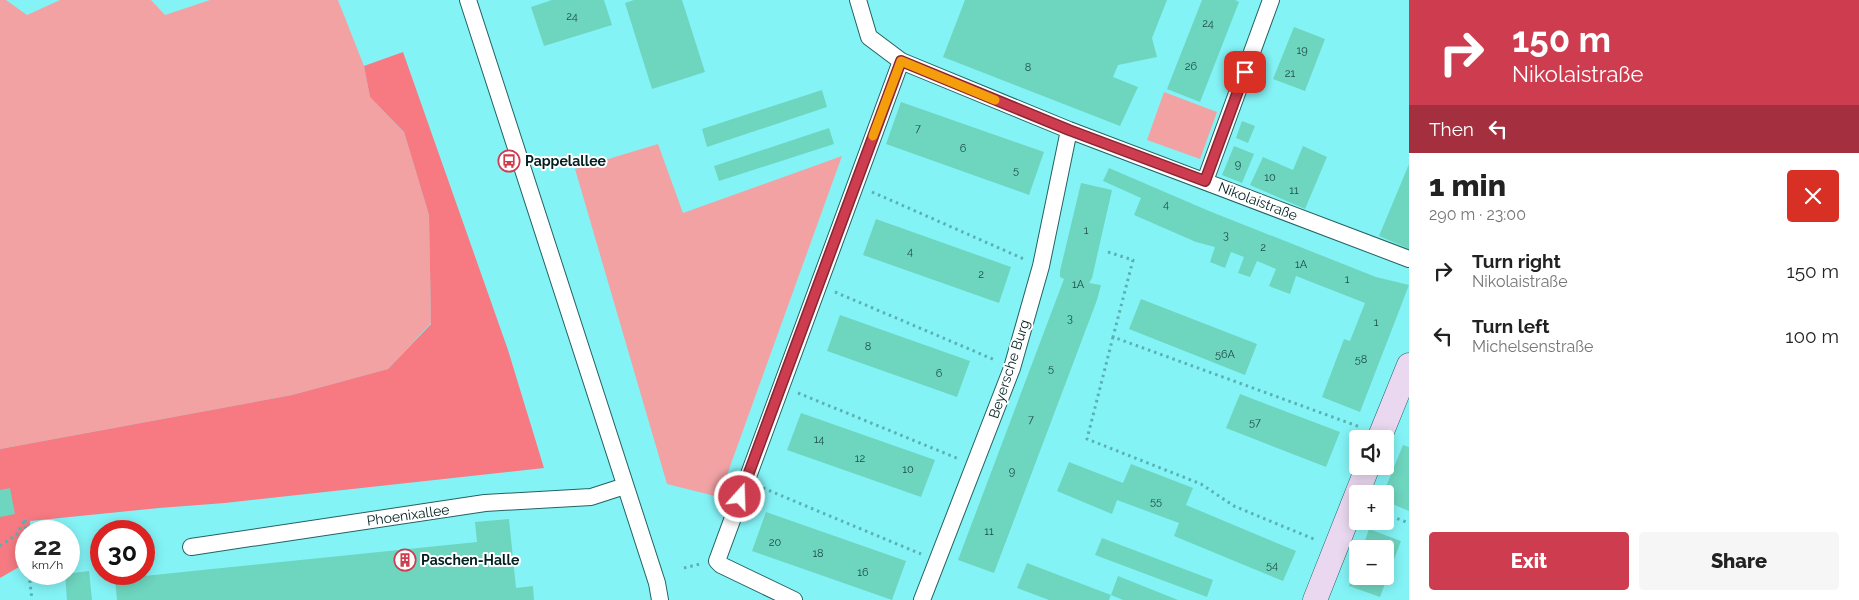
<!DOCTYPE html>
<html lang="en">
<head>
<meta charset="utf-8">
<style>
	:root { --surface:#fff; --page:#f6f6f6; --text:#222; --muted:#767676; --accent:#cd3c4f }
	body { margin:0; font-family:Raleway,sans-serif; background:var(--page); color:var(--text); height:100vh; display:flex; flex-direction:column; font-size:19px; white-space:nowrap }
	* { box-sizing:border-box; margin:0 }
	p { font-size:16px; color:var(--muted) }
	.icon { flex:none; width:28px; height:28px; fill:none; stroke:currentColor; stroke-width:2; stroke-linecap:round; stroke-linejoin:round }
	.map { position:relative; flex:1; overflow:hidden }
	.panel { display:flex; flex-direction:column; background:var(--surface); width:450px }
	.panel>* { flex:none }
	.guide { background:#cd3c4f; color:#fff; overflow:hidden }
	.tools { position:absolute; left:1349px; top:430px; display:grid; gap:10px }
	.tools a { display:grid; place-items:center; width:45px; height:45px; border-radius:5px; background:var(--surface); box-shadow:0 2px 12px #0003; font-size:25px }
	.speed { position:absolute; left:15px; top:520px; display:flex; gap:10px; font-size:25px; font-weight:700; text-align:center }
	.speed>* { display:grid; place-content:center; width:65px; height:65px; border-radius:50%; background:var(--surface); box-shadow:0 2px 12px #0003; line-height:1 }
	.speed small { font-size:12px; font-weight:400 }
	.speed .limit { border:8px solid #d22; background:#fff; color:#111 }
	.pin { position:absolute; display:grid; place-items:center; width:42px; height:42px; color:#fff; margin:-21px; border-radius:10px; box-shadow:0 2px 8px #0006 }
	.me { position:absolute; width:55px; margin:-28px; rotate:20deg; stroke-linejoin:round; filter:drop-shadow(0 0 4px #0008) }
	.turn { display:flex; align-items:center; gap:18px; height:105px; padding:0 20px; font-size:22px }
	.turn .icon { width:65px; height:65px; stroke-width:2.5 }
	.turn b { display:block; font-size:35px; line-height:42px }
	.then { display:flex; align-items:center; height:48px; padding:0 20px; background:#0003; gap:10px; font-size:19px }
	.round { display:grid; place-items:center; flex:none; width:52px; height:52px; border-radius:5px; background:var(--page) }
	.headline { display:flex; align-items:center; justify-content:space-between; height:85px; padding:0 20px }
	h1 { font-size:30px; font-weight:800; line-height:38px }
	.action { display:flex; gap:10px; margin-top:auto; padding:10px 20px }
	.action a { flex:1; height:58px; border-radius:5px; background:var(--accent); color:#fff; font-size:20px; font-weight:800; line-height:58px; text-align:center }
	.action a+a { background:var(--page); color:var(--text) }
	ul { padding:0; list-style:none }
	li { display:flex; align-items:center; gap:15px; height:65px; padding:0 20px }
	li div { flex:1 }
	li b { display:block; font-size:19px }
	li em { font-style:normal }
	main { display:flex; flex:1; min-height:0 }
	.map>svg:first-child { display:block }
</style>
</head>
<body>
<main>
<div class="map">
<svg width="1409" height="600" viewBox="0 0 1409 600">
	<rect width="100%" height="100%" fill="#84f3f6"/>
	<path fill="#f3a2a4" d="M0,0H6L27,15L60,0H151L165,15L210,0H338L364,66L370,97L404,132L429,215L431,323L388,369L292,395L0,449Z
		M1164,92L1217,112L1200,159L1147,140Z
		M658,144L683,213L842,156L719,497L667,484L575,169Z"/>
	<path fill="#f77a82" d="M403,52L508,350L544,468L225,503L159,508L30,521V531H26V563L0,578V449L292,395L388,369L431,324L429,215L404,132L370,97L364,66Z"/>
	<path fill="#6ed5bf" d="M552,0H604L612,25L544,46L531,7Z
		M634,0H682L705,72L652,89L625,3Z
		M965,0H1167L1152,38L1157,57L1118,65L1113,77L1138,87L1120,126L943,57Z
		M1202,0H1235L1239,2L1200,102L1167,89Z
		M1294,27L1325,39L1305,91L1273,79Z
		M822,90L827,107L707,147L702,129Z
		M901,102L1044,152L1029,195L886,144Z
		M1242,121L1255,126L1248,143L1236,138Z
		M829,128L834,144L719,181L714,166Z
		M1234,146L1254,154L1242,183L1222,175Z
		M1303,146L1327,157L1305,209L1250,185L1263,157L1293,170Z
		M1409,164V249L1379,236Z
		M1109,168L1209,211L1376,277L1409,285L1360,412L1322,397L1344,339L1350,341L1365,303L1296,276L1290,294L1269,286L1276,269L1257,261L1250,277L1238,273L1244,257L1231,252L1225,268L1210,262L1215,247L1196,242L1134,215L1141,198L1103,181Z
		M1081,183L1112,190L1092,278L1089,283L1101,285L1097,300L994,573L958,560L1064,279L1060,277V271Z
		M876,219L1011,267L999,303L863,255Z
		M1141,299L1257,344L1245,375L1129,329Z
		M840,315L970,361L957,397L827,351Z
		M1240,394L1340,432L1326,467L1226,428Z
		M801,413L935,460L921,497L787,450Z
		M1403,445L1409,447V511L1385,501V494H1383Z
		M1069,462L1123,483L1131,464L1193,488L1186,505L1296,551L1283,581L1174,536L1179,523L1117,500L1112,514L1057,491Z
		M10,488L15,514L0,517V490Z
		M766,512L906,561L892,600L752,551Z
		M509,519L516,588L533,586L534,600H117L115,579L477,542L475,522Z
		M1369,529L1401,541L1380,597L1349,586L1357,562L1358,576H1385V549H1362Z
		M1102,538L1213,580L1207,597L1095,555Z
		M1027,563L1111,595L1109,600H1049L1017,588Z
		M89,571L92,600H67L65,574Z
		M1118,576L1178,600H1123L1111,595Z"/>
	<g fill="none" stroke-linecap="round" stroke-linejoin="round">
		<g stroke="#256163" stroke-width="18">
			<path id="street" d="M468,0L657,583L660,600
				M858,0L869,37L901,61L1069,130L1409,259
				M1205,181L1271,0
				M191,547L485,503L591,497L625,486
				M794,600L721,565L717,561L901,61
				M922,600L1012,368L1041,266L1069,130"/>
		</g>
		<g stroke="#256163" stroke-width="25">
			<path id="secondary" d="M1379,439L1409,365
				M1315,600L1368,466"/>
		</g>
		<path stroke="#5ab0b3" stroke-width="3" stroke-dasharray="2.5 4" stroke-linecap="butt" d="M872,192L1024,259
			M1108,252L1133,260L1113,337L1360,427
			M835,292L995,360
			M1113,337L1087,439L1201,484L1234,506L1316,540
			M798,393L959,459
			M763,488L921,554
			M1385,514L1409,523
			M25,520L26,536
			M0,546L17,534L25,519
			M684,568L700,564
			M29,574L32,600"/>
		<use href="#street" stroke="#fff" stroke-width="16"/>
		<use href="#secondary" stroke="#e9d8ef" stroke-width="24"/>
	</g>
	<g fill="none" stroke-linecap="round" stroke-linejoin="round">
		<g stroke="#852733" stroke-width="12">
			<path id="route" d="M740,497L901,61L1069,130L1205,181L1245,72"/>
		</g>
		<use href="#route" stroke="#cd3c4f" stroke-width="9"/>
		<path stroke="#f59e0b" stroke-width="9" d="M873,136L901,61L995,100"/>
	</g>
	<defs>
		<g id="bus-ring" transform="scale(1.125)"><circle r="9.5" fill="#fff" stroke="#cd3c4f" stroke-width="1.5"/><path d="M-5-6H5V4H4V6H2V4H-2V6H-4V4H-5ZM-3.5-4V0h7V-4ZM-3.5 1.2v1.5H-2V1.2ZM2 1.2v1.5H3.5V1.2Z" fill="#cd3c4f"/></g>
		<g id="building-ring" transform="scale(1.125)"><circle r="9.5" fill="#fff" stroke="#cd3c4f" stroke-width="1.5"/><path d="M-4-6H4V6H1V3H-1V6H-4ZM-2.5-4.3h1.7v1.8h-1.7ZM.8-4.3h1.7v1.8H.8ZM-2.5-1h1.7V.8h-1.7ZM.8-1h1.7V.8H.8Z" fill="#cd3c4f"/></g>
	</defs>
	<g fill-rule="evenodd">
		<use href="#bus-ring" x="509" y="161"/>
		<use href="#building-ring" x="405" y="560"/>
	</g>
	<g text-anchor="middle" stroke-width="4" stroke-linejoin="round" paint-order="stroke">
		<g font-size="11" fill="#1c4d48">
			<text x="572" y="20">24</text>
			<text x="1208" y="27">24</text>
			<text x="1302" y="54">19</text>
			<text x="1191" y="70">26</text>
			<text x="1028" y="71">8</text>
			<text x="1290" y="77">21</text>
			<text x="918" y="132">7</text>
			<text x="963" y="152">6</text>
			<text x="1238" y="168">9</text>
			<text x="1016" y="174">5</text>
			<text x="1270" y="181">10</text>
			<text x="1294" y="194">11</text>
			<text x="1166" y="208">4</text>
			<text x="1086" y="234">1</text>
			<text x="1226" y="239">3</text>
			<text x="1263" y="251">2</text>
			<text x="910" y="255">4</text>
			<text x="1301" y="268">1A</text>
			<text x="981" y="278">2</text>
			<text x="1347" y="283">1</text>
			<text x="1078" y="288">1A</text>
			<text x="1070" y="322">3</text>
			<text x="1376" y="326">1</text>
			<text x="868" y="350">8</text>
			<text x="1225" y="358">56A</text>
			<text x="1361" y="363">58</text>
			<text x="1051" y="372">5</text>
			<text x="939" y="377">6</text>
			<text x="1031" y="423">7</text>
			<text x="1255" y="426">57</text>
			<text x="819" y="443">14</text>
			<text x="860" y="462">12</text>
			<text x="908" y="473">10</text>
			<text x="1012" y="475">9</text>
			<text x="1156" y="505">55</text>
			<text x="989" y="535">11</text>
			<text x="775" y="546">20</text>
			<text x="818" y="557">18</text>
			<text x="1272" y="569">54</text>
			<text x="863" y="576">16</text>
		</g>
		<g font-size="14" font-weight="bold" fill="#002021" stroke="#fff" text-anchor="start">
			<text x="525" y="166">Pappelallee</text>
			<text x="421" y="565">Paschen-Halle</text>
		</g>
		<g font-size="14" fill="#002021" stroke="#fff">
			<text transform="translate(1258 201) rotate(21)" y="5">Nikolaistraße</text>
			<text transform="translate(1009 369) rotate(-72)" y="5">Beyersche Burg</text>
			<text transform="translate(408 515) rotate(-8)" y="5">Phoenixallee</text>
		</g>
	</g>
</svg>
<div class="tools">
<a><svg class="icon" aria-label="sound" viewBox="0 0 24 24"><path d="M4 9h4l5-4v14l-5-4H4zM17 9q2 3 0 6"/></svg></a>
<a>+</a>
<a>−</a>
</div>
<div class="speed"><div>22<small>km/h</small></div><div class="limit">30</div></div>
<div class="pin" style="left:1245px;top:72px;background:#d93025"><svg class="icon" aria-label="arrive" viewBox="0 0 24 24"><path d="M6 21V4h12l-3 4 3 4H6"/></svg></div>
<svg class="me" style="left:740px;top:497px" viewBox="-20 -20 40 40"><circle r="17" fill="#cd3c4f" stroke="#fff" stroke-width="3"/><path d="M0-11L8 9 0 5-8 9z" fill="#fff"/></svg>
</div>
<section class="panel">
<div class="guide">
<div class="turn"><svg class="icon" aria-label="right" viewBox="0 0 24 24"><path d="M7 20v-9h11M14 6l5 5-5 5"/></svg><div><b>150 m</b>Nikolaistraße</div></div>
<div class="then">Then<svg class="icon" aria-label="left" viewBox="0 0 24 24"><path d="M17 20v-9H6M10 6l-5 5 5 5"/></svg></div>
</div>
<div class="headline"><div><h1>1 min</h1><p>290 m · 23:00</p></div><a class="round" style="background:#d93025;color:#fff"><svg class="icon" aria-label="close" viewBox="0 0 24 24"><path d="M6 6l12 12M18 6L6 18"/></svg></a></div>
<ul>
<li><svg class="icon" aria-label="right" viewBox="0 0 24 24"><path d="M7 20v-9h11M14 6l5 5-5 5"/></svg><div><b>Turn right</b><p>Nikolaistraße</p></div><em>150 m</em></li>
<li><svg class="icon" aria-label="left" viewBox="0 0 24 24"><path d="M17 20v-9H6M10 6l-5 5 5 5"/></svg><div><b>Turn left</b><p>Michelsenstraße</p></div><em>100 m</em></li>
</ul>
<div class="action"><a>Exit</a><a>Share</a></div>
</section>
</main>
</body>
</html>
